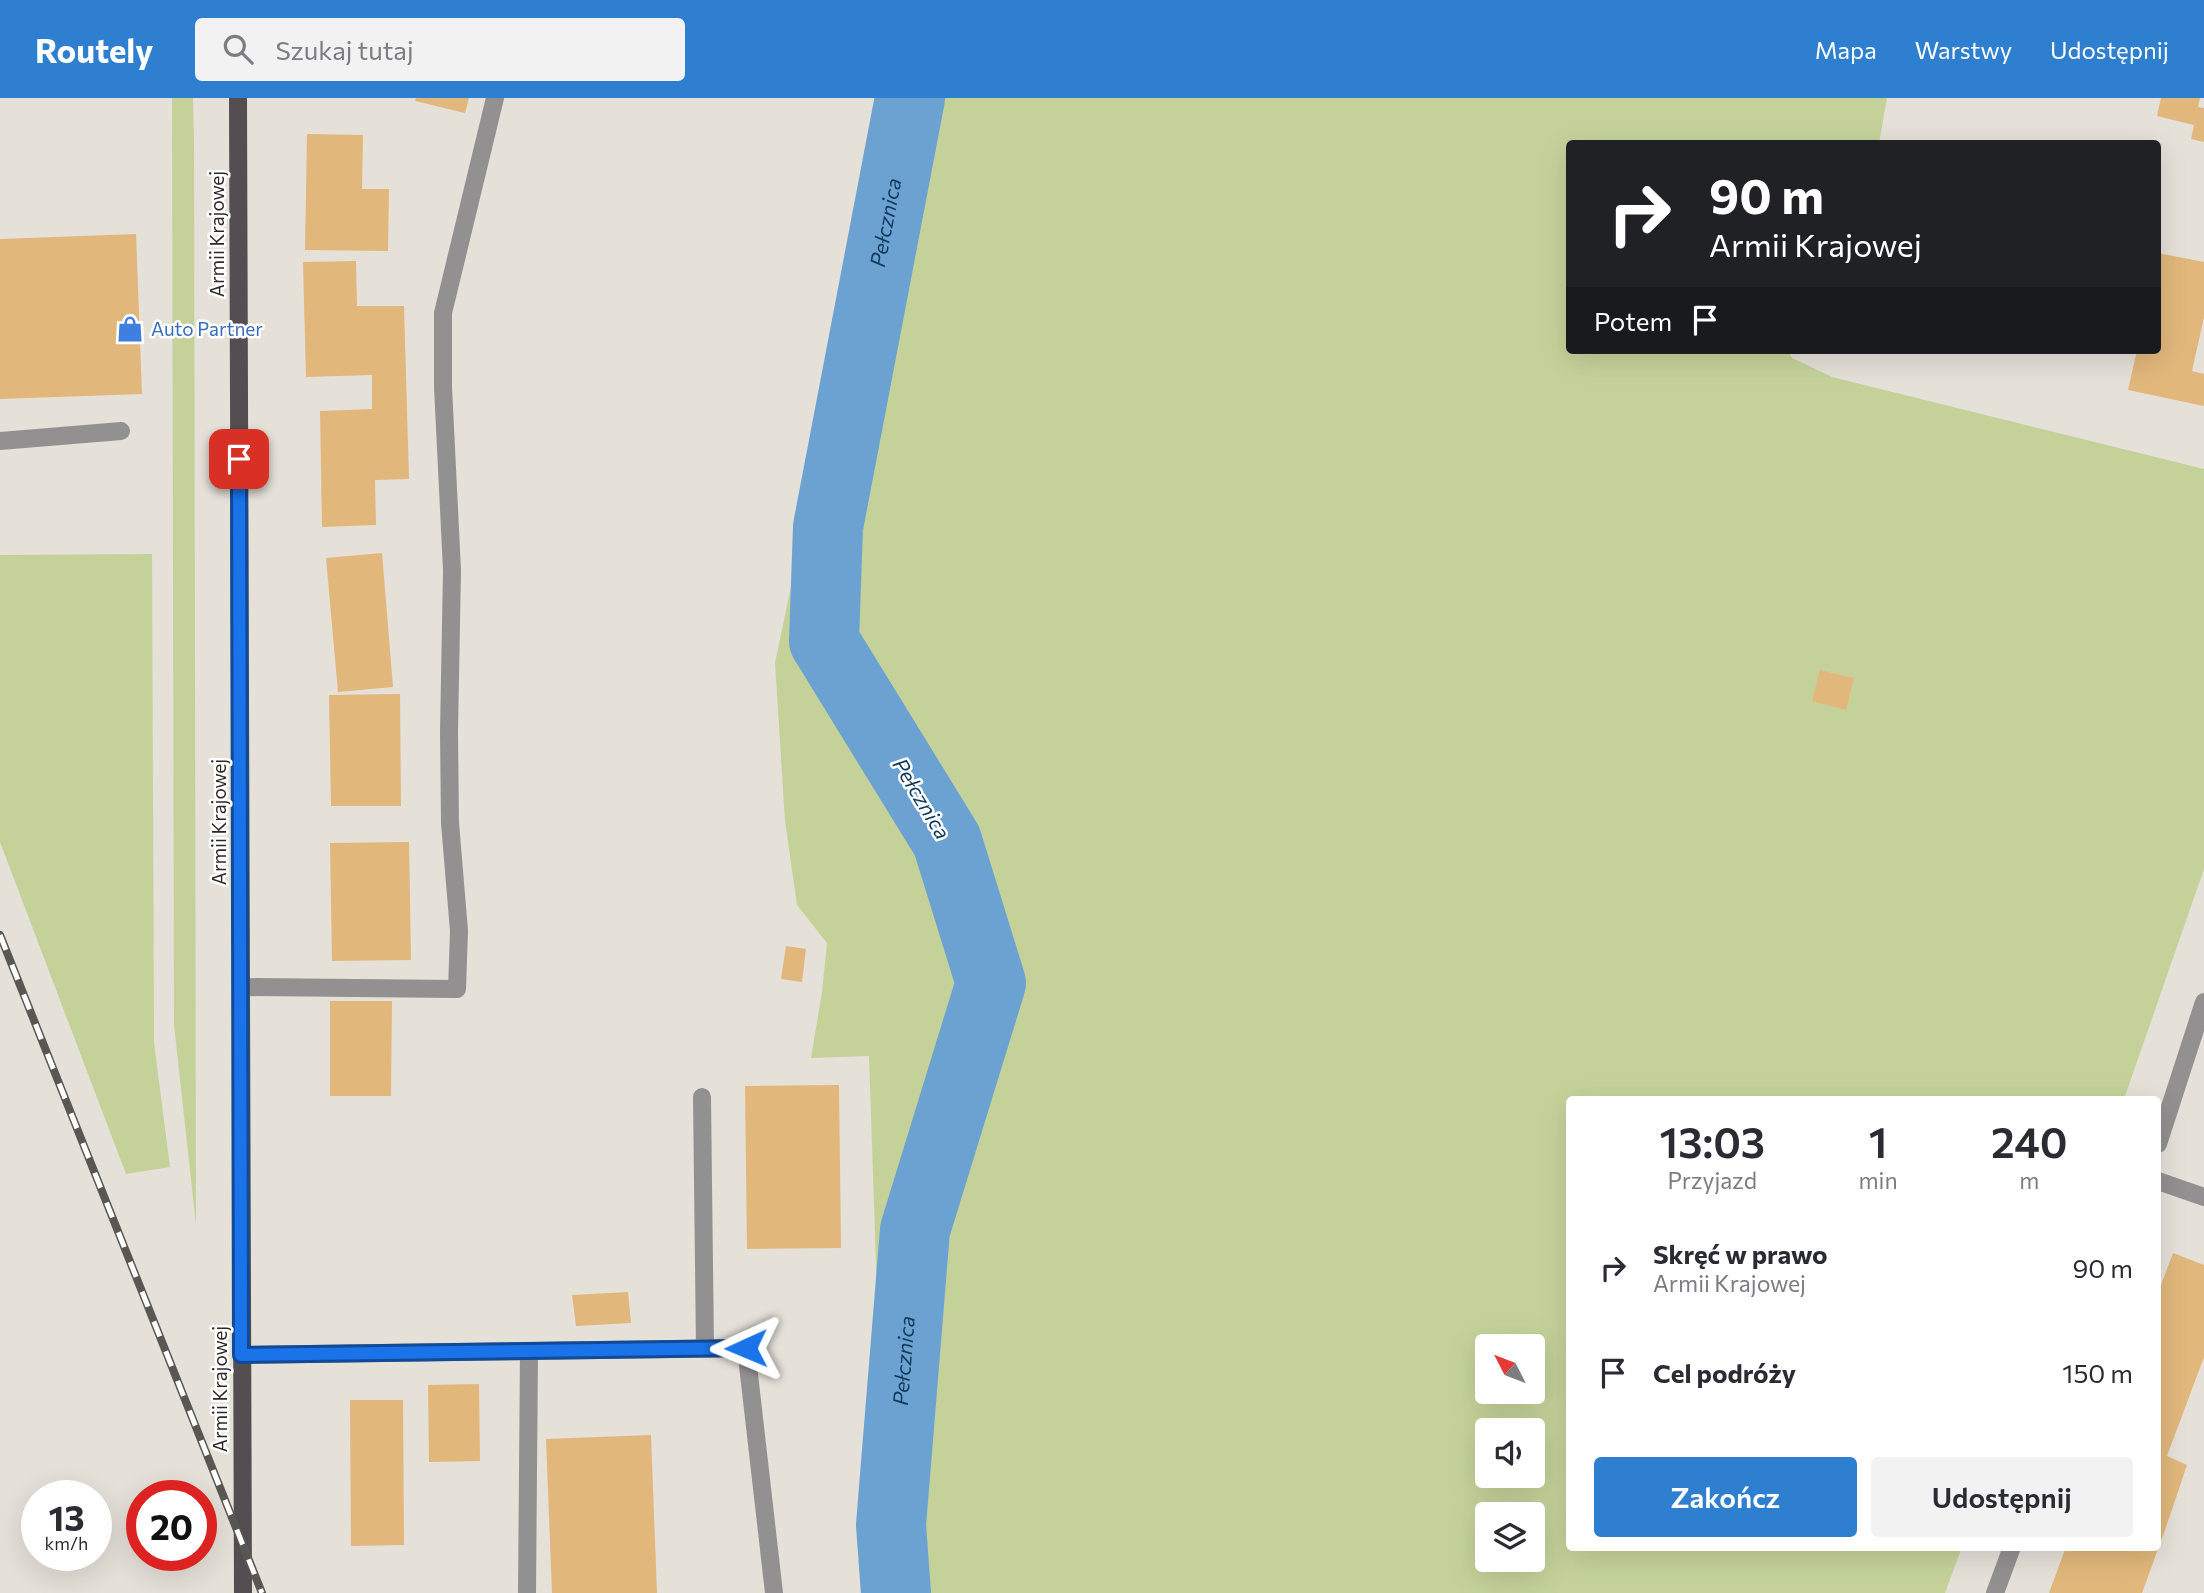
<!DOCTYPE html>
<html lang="pl">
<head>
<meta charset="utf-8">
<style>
	:root { --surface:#fff; --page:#f2f2f3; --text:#2b2b33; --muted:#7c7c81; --accent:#2e7fcf }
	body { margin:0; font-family:Commissioner,sans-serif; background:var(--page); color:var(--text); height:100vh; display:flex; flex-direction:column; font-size:26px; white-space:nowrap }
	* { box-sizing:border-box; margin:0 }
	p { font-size:23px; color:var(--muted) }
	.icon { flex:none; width:38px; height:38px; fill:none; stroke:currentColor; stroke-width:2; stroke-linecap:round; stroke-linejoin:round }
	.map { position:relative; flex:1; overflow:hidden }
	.drawer { position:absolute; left:1566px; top:998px; width:595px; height:455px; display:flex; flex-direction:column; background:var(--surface); border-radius:7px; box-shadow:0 7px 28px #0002 }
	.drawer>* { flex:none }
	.top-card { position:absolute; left:1566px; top:42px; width:595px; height:214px; border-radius:7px; box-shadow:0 7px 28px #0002; background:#202124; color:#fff; overflow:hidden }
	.needle { width:46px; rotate:312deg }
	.buttons { position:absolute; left:1475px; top:1236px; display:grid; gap:14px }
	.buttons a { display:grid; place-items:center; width:70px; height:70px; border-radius:7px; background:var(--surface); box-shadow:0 7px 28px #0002; font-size:35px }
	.speed { position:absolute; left:21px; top:1382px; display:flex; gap:14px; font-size:35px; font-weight:700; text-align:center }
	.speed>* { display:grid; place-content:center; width:91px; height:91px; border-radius:50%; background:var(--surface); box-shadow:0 7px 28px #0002; line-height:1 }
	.speed small { font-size:18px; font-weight:400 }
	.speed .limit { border:10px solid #d22; background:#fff; color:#111 }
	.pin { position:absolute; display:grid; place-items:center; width:60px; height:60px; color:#fff; margin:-30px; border-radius:14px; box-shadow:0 4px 10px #0006 }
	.me { position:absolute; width:77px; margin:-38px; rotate:269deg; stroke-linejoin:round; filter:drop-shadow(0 0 5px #0008) }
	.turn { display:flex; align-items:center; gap:24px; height:147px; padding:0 28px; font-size:32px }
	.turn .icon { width:91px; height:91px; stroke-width:2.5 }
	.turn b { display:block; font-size:49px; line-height:60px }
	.then { display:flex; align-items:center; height:66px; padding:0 28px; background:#0003; gap:14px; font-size:26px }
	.eta { display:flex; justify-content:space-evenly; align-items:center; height:119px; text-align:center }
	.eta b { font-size:42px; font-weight:600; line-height:49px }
	.button { display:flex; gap:14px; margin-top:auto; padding:14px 28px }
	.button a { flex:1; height:80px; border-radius:7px; background:var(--accent); color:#fff; font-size:28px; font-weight:600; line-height:80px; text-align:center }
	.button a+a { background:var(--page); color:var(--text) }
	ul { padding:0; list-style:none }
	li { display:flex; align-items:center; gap:21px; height:105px; padding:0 28px }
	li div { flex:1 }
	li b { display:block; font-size:26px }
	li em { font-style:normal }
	header { display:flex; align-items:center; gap:42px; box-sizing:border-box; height:98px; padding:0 35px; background:var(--accent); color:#fff }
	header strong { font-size:33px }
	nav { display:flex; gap:38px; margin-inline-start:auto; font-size:24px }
	.search { width:490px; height:63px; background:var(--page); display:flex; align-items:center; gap:18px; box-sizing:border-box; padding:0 24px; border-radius:7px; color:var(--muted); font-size:26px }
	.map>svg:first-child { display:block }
</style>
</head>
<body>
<header>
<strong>Routely</strong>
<div class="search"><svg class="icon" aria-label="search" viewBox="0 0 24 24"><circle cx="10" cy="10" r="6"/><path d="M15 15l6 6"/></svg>Szukaj tutaj</div>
<nav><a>Mapa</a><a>Warstwy</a><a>Udostępnij</a></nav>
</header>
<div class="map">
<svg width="2204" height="1495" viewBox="0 0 2204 1495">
	<rect width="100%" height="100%" fill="#e5e0d8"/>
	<path fill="#c4d29a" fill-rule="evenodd" d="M172,0H193L194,44L196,1127L174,927Z
		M890,0H1887L1879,45L1570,46V252H1788L1792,260L1832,279L2204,371V771L2124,1001H1570V1449H1962L1945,1495H887L869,958L811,960L822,894L827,845L797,807L785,723L775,565L833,288ZM1488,1248H1533V1293H1488ZM1488,1332H1533V1377H1488ZM1488,1416H1533V1461H1488Z
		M152,456L154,945L170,1069L126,1076L0,744V457Z"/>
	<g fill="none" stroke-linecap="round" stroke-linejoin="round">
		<path stroke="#6ca2d2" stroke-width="70" id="s1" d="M896,1495L891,1427L915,1132L991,885L947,743L824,543L828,429L910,0"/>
	</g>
	<path fill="#e1b77b" d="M416,0H469L465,15L415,3Z
		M2161,0H2200L2198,9L2204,10V44L2191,41L2194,27L2157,18Z
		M307,36L363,37L362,91H389L388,153L305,152Z
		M136,136L142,296L0,301V141Z
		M2158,155L2204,164V219L2192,273L2204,276V308L2128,292L2137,252H2158Z
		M356,163L357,208H404L409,381L375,382L376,427L322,429L320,313L372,311V277L306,279L303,164Z
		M382,455L393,589L338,594L326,460Z
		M1820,572L1854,580L1846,612L1812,603Z
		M400,596L401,708H331L329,597Z
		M409,744L411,862L332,863L330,745Z
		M786,848L806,851L802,884L781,881Z
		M330,903H392L391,998H330Z
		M839,987L841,1150L747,1151L745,988Z
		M2173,1155L2204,1167V1259L2167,1358L2187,1367L2165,1432L2142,1495H2049L2066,1449H2158V1195Z
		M628,1194L631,1225L576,1228L572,1197Z
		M479,1286L480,1363L429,1364L428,1287Z
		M350,1302H403L404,1447L351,1448Z
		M651,1337L657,1495H552L546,1341Z"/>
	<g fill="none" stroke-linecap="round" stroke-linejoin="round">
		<path stroke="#939092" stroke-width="18" d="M0,343L121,333
			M241,889L457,891L459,833L450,725L449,634L452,472L443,289V215L495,0
			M702,999L705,1251
			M2158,1046L2204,904
			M2158,1083L2204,1099
			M241,1257L746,1250L774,1495
			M527,1495L529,1253
			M1995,1495L2012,1449"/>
		<path stroke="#544e52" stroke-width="18" d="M238,0L243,1495"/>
		<g stroke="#5a5753" stroke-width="8">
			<path id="rail" d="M0,837L262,1495"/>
		</g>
		<use href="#rail" stroke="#fff" stroke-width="5" stroke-dasharray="16" stroke-linecap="butt"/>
	</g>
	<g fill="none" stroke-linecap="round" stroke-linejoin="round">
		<g stroke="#114b97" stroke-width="18">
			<path id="route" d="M239,361L241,1257L746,1250"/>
		</g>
		<use href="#route" stroke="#1a73e8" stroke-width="12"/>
	</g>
	<defs>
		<g id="shop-bare" transform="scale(2.1)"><path d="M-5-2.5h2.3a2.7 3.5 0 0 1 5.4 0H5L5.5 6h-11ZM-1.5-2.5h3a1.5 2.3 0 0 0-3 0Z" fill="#3f7fe0" stroke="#fff" stroke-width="2.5" paint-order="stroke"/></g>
	</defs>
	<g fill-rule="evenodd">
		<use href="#shop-bare" x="130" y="231"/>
	</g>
	<g text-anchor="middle" stroke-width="5" stroke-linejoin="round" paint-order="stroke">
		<g font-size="19" fill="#2c2a27" stroke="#fff">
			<text transform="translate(217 136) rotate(-90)" y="7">Armii Krajowej</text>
			<text transform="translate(219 724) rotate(-90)" y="7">Armii Krajowej</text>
			<text transform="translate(220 1291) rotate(-90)" y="7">Armii Krajowej</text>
		</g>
		<g font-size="19" fill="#366cbe" stroke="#fff" text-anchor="start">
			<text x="151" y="238">Auto Partner</text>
		</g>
		<g font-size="21" font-style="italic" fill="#103a5a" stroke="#fff">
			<text dy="7" stroke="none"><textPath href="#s1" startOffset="1430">Pełcznica</textPath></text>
			<text transform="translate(921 701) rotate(59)" y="7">Pełcznica</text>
			<text dy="7" stroke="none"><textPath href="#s1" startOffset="233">Pełcznica</textPath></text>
		</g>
	</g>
</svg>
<div class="buttons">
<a><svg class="needle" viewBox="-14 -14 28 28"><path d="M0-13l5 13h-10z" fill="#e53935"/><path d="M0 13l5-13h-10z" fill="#7c7c81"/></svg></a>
<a><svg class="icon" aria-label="sound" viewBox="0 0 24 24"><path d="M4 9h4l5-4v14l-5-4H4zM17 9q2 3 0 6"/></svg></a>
<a><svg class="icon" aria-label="layers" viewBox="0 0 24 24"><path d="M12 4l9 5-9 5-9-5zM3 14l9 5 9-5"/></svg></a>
</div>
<div class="speed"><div>13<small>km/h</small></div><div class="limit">20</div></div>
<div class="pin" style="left:239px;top:361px;background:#d93025"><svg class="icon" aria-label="arrive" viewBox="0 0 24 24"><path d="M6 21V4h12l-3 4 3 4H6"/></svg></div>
<svg class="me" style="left:746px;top:1250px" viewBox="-20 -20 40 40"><path d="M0-17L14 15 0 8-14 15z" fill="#1a73e8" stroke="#fff" stroke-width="4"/></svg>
<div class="top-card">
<div class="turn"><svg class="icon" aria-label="right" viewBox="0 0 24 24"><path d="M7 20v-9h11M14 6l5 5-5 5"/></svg><div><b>90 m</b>Armii Krajowej</div></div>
<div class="then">Potem<svg class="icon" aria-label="arrive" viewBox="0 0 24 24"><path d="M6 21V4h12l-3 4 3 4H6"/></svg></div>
</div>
<section class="drawer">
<div class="eta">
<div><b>13:03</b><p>Przyjazd</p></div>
<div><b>1</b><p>min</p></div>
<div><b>240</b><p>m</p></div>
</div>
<ul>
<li><svg class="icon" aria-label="right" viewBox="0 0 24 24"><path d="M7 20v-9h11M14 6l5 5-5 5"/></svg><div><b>Skręć w prawo</b><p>Armii Krajowej</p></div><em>90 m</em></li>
<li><svg class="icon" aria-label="arrive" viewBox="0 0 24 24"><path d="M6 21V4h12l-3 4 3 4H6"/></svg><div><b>Cel podróży</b></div><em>150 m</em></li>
</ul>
<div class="button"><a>Zakończ</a><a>Udostępnij</a></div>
</section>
</div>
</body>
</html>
